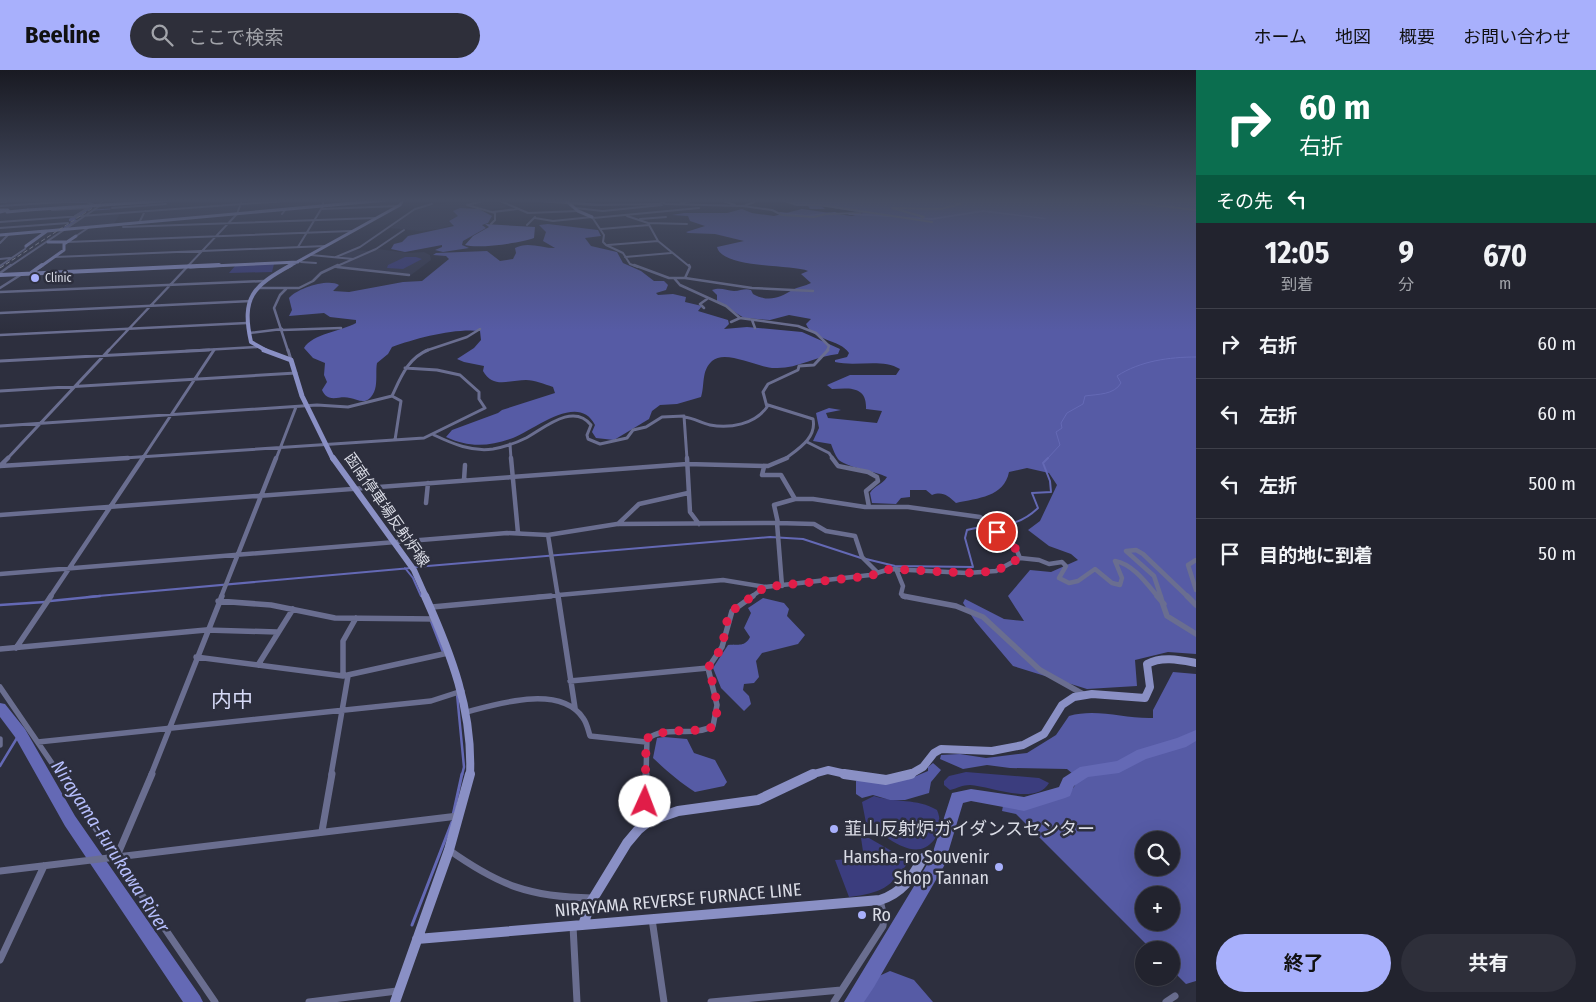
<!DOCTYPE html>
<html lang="ja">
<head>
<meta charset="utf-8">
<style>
	:root { --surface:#22232e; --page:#2e2f3a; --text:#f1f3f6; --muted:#a2a4aa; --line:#3f404a; --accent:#a8b0fc }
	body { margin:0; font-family:"Fira Sans Condensed","Noto Sans JP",sans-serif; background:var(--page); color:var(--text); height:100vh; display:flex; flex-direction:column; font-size:19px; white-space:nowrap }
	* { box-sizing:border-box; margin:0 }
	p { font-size:16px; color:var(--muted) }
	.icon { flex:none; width:28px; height:28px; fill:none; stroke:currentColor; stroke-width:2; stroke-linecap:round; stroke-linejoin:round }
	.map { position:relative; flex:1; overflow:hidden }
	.drawer { display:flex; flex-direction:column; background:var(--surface); width:400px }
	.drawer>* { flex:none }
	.top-card { background:#0b6e4f; color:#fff; overflow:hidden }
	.tools { position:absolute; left:1135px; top:761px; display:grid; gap:10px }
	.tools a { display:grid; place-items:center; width:45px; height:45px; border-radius:50%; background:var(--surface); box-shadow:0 5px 20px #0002,0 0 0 1px var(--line); font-size:25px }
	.pin { position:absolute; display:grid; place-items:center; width:42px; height:42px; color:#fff; margin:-21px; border:2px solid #fff; border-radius:50%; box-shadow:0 1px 5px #0007 }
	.me { position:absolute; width:55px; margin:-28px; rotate:2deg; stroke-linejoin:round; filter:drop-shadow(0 0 4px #0008) }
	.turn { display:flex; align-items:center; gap:18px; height:105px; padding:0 20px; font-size:22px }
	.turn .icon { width:65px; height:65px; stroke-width:2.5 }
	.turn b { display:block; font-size:35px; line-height:42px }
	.then { display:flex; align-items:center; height:48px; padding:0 20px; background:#0003; gap:10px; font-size:19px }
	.eta { display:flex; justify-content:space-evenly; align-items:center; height:85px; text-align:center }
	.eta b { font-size:30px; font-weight:700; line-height:35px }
	.button { display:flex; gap:10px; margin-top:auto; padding:10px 20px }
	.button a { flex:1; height:58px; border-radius:30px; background:var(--accent); color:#111; font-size:20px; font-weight:700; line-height:58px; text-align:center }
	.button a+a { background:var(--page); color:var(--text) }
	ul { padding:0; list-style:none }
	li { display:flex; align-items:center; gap:15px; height:70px; padding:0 20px; border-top:1px solid var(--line) }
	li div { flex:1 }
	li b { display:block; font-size:19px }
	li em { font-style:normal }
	header { display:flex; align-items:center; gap:30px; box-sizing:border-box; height:70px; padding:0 25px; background:var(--accent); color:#111 }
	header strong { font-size:24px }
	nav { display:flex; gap:28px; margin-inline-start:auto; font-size:18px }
	.search { width:350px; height:45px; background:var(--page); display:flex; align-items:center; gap:12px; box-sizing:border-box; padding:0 18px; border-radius:28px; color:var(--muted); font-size:19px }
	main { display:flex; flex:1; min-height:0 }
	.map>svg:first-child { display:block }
</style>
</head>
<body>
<header>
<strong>Beeline</strong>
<div class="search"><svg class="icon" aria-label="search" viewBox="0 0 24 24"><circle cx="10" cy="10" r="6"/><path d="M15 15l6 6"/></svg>ここで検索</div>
<nav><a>ホーム</a><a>地図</a><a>概要</a><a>お問い合わせ</a></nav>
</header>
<main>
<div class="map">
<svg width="1196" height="932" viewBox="0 0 1196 932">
	<rect width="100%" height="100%" fill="#2d2f3e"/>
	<path fill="#35384d" d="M463,130H492L507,137L488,140L469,135L465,138L478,145V149L454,148L448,151L453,155L439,159L421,161L390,158L416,139Z
		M239,135L235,144L140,153L146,142Z
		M120,144L113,155L67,159L86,146Z
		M378,179L408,183L424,182L430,185L431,190L411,205L338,196L355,189L337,187L355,180L371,181Z"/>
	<path fill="#3b3d7e" d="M405,187H416L422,189L403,199L387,198L388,195Z
		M274,194L272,202L229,203L235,196Z
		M966,702L1039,708L1049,713C1036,736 990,716 970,715C962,715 958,718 950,720L944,715V711L949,706Z
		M874,726C895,733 917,728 937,740C941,749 941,761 934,770C915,794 886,766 866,753L862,732Z
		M861,768H869L909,791C891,818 881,823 849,827L835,790L864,788Z"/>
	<path fill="#565ba5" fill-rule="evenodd" d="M785,130H1196V584L1168,582L1135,590L1137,616L1087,619L1013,596L975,551L963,533L965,529L1004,549L1024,551L1008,526L1030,500L1051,502L1078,490L1071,484L1049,476L1028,460L1040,451L1057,415L1049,403L1027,398L1009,402C1004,427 978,428 956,433C948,426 943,421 932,425L926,420H910V427L901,428L896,434L872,433L870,423C875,415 882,415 887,407C875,401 844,397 838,389C835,385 833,379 831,374L813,371L819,358L816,343L829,338L841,340L826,343L828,348L877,353L882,341L866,339C867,316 850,318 832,319L827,315L850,305H896L900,299C882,288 856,297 835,292V290L847,287L849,283C840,269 813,271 806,254L811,249L789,245L770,250L744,248L717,231V225L712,220C720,217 726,220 734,221C741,221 744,218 751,220L753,224C769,233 781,227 792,220C798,217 805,216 811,213L801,204L808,201C792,194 722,199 717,177L744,171L715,164L688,163L686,162L705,156L690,151L688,146L672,145L684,143H727L742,139L752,143L774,146L802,139L852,146L863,143L821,136L825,139H810L808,136L820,135H800Z
		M460,138L479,139L492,146L488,153L482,155L486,158L463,171L462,175L469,178L443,182L435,180L442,177V175L405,182L391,179L394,174L402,172L408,166L454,156L449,151L458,146L453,141Z
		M548,154L598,160L601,166L585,168L591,176L617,182L623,193L641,201L654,211H664L668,215L666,220L656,223L658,225L673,224L686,227L685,232L702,236L698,241L728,250L729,254L724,259L747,257L802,262L840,279L838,284C816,286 797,299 775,298C757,298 726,279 712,291C701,301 705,315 701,327L677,334L660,335L652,341L649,349L614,370L596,368L592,362L595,355C578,321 532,362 510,369C487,377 467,377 446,367L452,360L498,343L502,340L555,323L553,317C544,314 535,310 526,310C509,310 493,319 483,301L484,296L464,292L457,289L474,278L481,270L480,261C455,258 416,268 392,277L388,284L377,293C375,303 379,318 371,327C364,335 357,329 350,328C339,325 328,334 322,320L327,312L324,305L325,293L313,288L304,278C312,264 342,261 356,253V250L330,247L324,243L289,246L292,240L289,228C297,218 329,208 339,215L333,221L349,222L403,212L422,211L449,189L446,186L433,185L436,183L487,181L500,191L513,189L516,183L515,178C527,171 542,178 555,178L543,171L546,162L539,155Z
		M763,528L784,533L789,539L787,546L805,565L798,574L762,583L756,591L759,607L754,613L744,614L743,620L749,626L751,634L744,641L721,618L713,598L728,575C739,574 745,577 750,567L744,558L751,543L748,538Z
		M1173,602L1196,604V911L1186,914L1171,899V880H1152L1016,744L1002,741L1003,736L1028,737L1068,726L1079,709L1067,699L1010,698L987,695L963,699L940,689L941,685L960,684L986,688L1027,683L1056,665L1069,646C1097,638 1124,649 1153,648V640ZM1144,770H1171V798H1144ZM1144,825H1171V852H1144Z
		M664,667L687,669L694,683L715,690L727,712L724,716L695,722C679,712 667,701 653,688L657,668Z
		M933,693L941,700L931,712L929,723L905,730H890L873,725L862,728L856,724V711L909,709L928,701V697Z
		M890,901L914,910L933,932H863L879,906Z"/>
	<path fill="#6469b5" d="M485,154L535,157L534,168C521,173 478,179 465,175L473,166L489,157Z"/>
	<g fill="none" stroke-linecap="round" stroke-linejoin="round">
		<path stroke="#6469b5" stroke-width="1" d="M343,133L359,130
			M94,140L110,139
			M1047,389L1060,375L1056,362L1062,358L1061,353L1067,343L1083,334L1085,326C1098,324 1114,325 1121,313L1117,306C1140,291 1169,287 1196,287"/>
		<path stroke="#6469b5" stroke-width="2" d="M866,489L895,496L973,497L965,468L967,460C996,452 1014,461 1038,438L1032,423L1051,422L1050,411L1043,393L1048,388
			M416,497L770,467L803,469L861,488
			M405,498L413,508L421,526
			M87,527L411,498"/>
		<path stroke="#6469b5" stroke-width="2.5" d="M50,531L100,526
			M0,535L45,532
			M431,551L443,582
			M457,624L464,697L462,705
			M0,696L20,663"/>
		<path stroke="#6469b5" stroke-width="3" d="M453,745L462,704
			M412,855L452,752"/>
		<path fill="#6469b5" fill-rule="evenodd" d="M550,130L602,134L604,135L602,136L521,130Z
			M68,131H89L96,135L75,149L78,151L65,160L63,158L72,152L69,151V149L91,135L88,133H69Z
			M983,140L1046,148L1044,149L983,142L932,150L904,148L906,147L932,148Z
			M780,142L806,145L835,142L837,143L806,147L778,144Z
			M847,143L889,145L891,146L889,147L849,145Z
			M0,633L5,634L25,659L75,746L200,926L203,932H183L65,756L15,667L0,647Z
			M1196,660V671L1186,677L1146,689L1119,703L1088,707L1074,716L1070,726L1065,728L1024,741L971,731L963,733L944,796L874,917L864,932H844L931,788L952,723L971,719L1024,727L1059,717L1063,708L1080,697L1117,691L1137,680L1177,668Z"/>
		<path stroke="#6a6e90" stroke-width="2" d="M487,130L467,135L495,143V150L491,154
			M498,130L528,143L578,141
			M526,130L593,135L661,134
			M658,130L665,134L743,136L772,140L782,145L814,147L826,144L860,143
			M721,130L735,135
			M781,130L797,135H820L932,152
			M1092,130H1107
			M1110,130L1196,140
			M0,132L25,130
			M681,133L695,130
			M0,136L94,130
			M744,136L759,130
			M112,138L166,134
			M575,138L603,141L662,135
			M322,139L398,136
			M52,140L87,138
			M493,142L517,139
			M282,144L286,139
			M75,146L93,135L85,131
			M627,146L648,153L658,171
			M535,148L553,151L592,147L604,165L603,172L606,175
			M593,148L699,138
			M922,148L924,147L892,138L941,139L960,134L949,130
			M640,149L666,147
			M0,152L298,130
			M139,153L145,141
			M648,153L687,154
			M527,155L535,147
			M123,157L375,148
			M0,158L68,153
			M601,159L649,155
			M76,166L88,158
			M67,172L351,161
			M0,173L9,164
			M606,175L623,183L630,194L638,197
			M608,175L658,171L690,197
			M298,177L323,136V130
			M311,185L353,189
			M55,187L325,176
			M336,187L360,177L415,139L432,134
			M625,187L671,183
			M0,189L10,188
			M301,192L316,193
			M0,196L25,179L26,176
			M9,197L101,135
			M187,197L237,144L242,130
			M335,197L376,179L404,160"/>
		<path stroke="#6a6e90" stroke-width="2.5" d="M634,195L669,208H685L752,218L813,221
			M337,197L409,205
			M0,203L11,195
			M674,208L680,215L726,236L740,248L798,256L816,263L829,276L827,281
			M685,208L690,197L689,195
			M0,218L22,204
			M259,218H299L313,211L321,203L338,195
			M286,219L280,225L274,238L288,281
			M0,222L264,211
			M704,238L700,234L707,229
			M0,243L251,231
			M752,250L755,258
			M731,252L740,248
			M282,260L341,258
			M249,263L282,259
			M0,265L247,253
			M108,281L189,195
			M186,281L257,277
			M425,281L467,267L480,259"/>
		<path stroke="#6a6e90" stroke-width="3" d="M288,280L291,290
			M0,291L209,280
			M0,321L296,303
			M768,335L813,349C817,368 798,379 785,389
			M684,347C694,348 701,353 710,355C730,359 755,354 767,337L763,322L768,314L798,300L799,296L814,295L828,280
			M0,356L317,335L348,337L392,326
			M434,365C453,374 472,382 493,379C504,377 516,373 526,368C543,359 573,332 591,355L587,365L588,369L600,374L627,368L633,360L646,357L662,347L684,346L687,389
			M395,370L401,331L392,326C401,307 408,288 428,280
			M807,372L829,383L833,389
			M510,374L511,389
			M7,389L109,280
			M109,389L424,368L485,338L479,329V322L460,305L437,300L405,298
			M142,389L214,280
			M276,389L296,337"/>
		<path stroke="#6a6e90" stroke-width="4.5" d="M511,388L518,463
			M687,388L690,442L699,454
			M832,388L838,396L868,402L877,407L878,411L866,421L869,437
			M0,396L128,388
			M0,396L8,388
			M764,397L762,405H781L795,429
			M464,410L465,395
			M426,433L428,413
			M0,445L687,394L768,396L787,388
			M777,453L782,516
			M778,453L774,435L795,429H813L865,437H908L980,447L1015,476L1020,488
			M618,454L639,434L688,423
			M548,465L558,527
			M1196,490L1188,495L1196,520
			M896,499L903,516L901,524L905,527
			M0,504L507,463L548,465L617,454L778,453L814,454L826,461L855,466L862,487L878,503
			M50,527L143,388
			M221,527L276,388
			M537,527L723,510L765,517L870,505L890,499L967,503L996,501L1020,488L1039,490L1049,494L1062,492L1066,496L1059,508L1069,513L1078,511L1095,499L1112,513L1120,515L1122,508L1115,491C1133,494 1147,514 1158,527
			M751,527L765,517
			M1161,527L1154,506L1126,481L1136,480L1143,484L1188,527"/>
		<path stroke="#6a6e90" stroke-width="5.5" d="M558,526L575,638
			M903,526L956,536L983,547L1040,600L1083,624
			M1157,526L1164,534
			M1160,526L1167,546L1196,564
			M1187,526L1196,535
			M218,531L271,535L335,548L435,549
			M432,537L551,526
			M16,578L51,526
			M0,579L206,560L277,562
			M196,587L343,606L448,583
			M258,595L293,539
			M708,598L722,577L732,541L753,526
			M343,606V571L356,548
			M570,611L708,598
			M0,617L60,705
			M466,642C497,634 560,614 583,648C587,653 588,660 590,666L646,672
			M0,669V675
			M38,672L431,631L462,621
			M151,705L222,526
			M331,705L348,606
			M646,705L647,669C667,654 692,668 713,656L717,635L708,598"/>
		<path stroke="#6a6e90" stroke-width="7" d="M59,704L215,932
			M646,704L645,732L652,749
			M322,761L332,704
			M449,780C500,816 530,827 592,828
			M117,786L152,704
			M0,801L458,746
			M652,849L664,932
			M573,856L577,932
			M0,890L44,796
			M309,932L397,921
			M711,932L841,920
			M834,932L883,856L884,846L880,831
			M1166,932L1175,926"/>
		<path stroke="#8a90c5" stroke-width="3" d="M565,130L578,141L592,147
			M148,132L172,130
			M0,140H8L0,142
			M7,142L28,140
			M0,165L46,161
			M48,172H66
			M26,176L47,161L387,130
			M40,197L64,180V174L76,166
			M190,197L298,192
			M288,197L400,135L403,130"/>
		<path stroke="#8a90c5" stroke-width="4" d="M31,203L42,195
			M0,205L219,195
			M267,281L251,272C241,227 253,216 291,195"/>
		<path stroke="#8a90c5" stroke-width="5" d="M264,280L291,290L302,326L333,389"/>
		<path stroke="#8a90c5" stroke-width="6" d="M333,388L414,500L426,527"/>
		<path stroke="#8a90c5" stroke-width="8" d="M425,526C451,584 473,640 470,705
			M810,705L828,700L850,705
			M909,705L923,697L934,683L941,679L992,681L1023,675L1044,664L1062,635L1074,627L1092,624L1145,628L1150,617L1147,594C1162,586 1180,590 1196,593"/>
		<path stroke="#8a90c5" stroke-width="10" d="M844,704L886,710L911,704
			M583,855L591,832L627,773L638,760L649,751L678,741L758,730L813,704
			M417,869L880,830C902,823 912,808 923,788
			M395,932L449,780L470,704"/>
		<path stroke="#a6a8b4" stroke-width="1" stroke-dasharray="4.5 2.5" stroke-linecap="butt" d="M0,198L105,130"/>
		<path stroke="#8a90c5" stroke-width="3" d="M28,140L148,132"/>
	</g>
	<linearGradient id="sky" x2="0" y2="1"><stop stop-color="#191a22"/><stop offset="0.5" stop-color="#464d63"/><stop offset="1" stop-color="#464d63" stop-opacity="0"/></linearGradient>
	<rect width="1196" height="261" fill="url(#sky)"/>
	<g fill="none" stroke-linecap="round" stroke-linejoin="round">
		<path stroke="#e11d48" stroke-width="9" stroke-dasharray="0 16.2" d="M645,732L646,672L649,666L670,661L706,660C726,655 713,612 708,598L722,577L728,546L732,541L765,517L870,506L890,499L967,503L996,501L1020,488L1014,476L997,462"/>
	</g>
	<g fill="#a8b0fc" stroke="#2d2f3e" stroke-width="2">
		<circle cx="35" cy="208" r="5"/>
		<circle cx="834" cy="759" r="5"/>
		<circle cx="999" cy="797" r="5"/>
		<circle cx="862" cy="845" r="5"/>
	</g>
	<g text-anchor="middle" stroke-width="5" stroke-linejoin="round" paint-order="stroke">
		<g font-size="12" fill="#dadce6" stroke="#2d2f3e" text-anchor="start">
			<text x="45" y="212">Clinic</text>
		</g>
		<g font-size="15" fill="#dadce6" stroke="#2d2f3e">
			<text transform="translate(387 440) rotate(55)" y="5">函南停車場反射炉線</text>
		</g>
		<g font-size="18" fill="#dadce6" stroke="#2d2f3e" text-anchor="start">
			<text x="844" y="765">韮山反射炉ガイダンスセンター</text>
			<text x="989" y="793" text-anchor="end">Hansha-ro Souvenir<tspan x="989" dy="21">Shop Tannan</tspan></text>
			<text x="872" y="851">Ro</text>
		</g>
		<g font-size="18" fill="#dadce6" stroke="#2d2f3e">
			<text transform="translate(678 830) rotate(-5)" y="6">NIRAYAMA REVERSE FURNACE LINE</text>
		</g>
		<g font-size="19" font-style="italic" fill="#b5bdfb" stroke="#2d2f3e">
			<text transform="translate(111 776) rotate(57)" y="7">Nirayama-Furukawa River</text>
		</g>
		<g font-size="21" fill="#d6daf7" stroke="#2d2f3e">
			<text x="232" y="637">内中</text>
		</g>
	</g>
</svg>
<div class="tools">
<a><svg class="icon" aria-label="search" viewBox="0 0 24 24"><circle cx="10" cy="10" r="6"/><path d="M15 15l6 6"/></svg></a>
<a>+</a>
<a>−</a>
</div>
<div class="pin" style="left:997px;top:462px;background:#d93025"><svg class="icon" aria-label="arrive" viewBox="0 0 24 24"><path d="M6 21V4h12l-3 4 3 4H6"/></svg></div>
<svg class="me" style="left:645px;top:732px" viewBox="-20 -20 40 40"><circle r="19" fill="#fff"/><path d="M0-13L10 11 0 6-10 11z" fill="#e11d48"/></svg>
</div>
<section class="drawer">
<div class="top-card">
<div class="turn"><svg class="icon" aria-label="right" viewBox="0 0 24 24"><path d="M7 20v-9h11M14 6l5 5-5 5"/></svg><div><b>60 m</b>右折</div></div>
<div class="then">その先<svg class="icon" aria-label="left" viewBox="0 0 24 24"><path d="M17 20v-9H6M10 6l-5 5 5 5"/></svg></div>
</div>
<div class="eta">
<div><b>12:05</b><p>到着</p></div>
<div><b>9</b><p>分</p></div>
<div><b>670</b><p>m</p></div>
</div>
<ul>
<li><svg class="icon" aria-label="right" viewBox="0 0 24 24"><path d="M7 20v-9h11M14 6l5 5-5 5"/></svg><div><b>右折</b></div><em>60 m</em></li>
<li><svg class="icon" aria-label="left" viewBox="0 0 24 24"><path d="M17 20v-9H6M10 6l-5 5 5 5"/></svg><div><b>左折</b></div><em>60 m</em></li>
<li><svg class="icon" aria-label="left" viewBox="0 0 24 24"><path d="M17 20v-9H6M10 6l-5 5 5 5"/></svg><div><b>左折</b></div><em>500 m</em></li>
<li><svg class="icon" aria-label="arrive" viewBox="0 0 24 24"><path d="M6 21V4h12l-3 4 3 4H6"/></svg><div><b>目的地に到着</b></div><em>50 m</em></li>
</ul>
<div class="button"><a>終了</a><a>共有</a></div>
</section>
</main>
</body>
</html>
